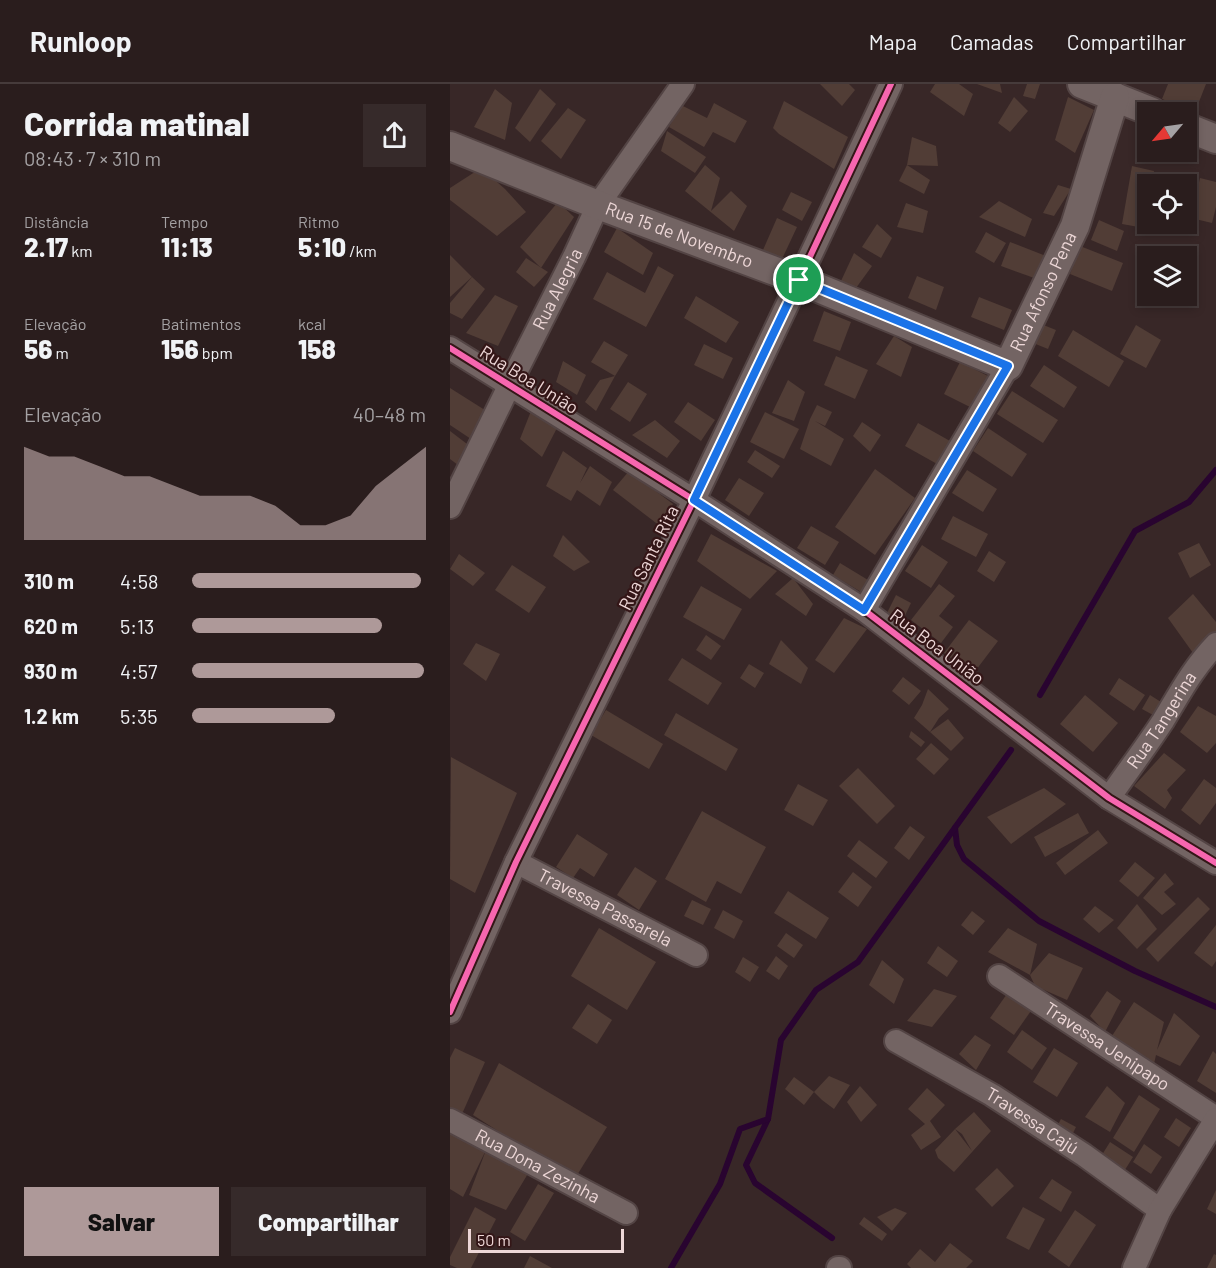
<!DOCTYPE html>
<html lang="pt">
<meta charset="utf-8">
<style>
:root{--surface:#2a1d1d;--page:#362a2a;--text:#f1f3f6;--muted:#a5a2a4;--line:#463b3b;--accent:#ae9999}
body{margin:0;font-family:Barlow,sans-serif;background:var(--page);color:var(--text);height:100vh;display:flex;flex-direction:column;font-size:22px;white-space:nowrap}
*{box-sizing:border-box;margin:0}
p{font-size:20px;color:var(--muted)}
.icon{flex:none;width:33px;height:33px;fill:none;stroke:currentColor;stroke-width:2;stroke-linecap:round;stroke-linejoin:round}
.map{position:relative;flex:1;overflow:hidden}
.panel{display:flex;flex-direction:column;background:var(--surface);width:450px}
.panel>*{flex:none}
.needle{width:39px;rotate:241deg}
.buttons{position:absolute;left:687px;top:18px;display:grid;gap:12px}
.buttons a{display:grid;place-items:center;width:60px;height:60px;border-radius:0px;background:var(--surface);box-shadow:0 3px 9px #0003,0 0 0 2px var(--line);font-size:30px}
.scale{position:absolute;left:18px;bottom:15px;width:156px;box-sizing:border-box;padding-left:6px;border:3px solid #edd7d7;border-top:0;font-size:16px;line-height:21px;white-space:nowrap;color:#edd7d7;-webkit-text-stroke:4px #341617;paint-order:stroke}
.pin{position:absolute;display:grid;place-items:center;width:51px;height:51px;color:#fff;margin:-26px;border:3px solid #fff;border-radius:50%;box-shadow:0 2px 6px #0007}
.round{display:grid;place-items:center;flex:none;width:63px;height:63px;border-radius:0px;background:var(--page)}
.overview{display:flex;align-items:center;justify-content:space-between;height:102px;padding:0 24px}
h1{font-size:33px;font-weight:800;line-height:45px}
.figures{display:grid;grid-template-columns:repeat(3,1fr);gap:9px;height:102px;padding:6px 24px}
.figures div{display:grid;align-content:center}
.figures b{font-size:26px;font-weight:800}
.figures small{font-size:16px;font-weight:400}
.figures p{font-size:16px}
.chart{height:168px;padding:12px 24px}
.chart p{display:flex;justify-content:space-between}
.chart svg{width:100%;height:108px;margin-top:6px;fill:var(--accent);opacity:.7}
.action{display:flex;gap:12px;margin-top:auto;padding:12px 24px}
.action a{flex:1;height:69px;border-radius:0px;background:var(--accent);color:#111;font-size:24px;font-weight:800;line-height:69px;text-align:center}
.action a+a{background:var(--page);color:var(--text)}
ul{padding:0 24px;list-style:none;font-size:20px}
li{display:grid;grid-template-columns:96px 72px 1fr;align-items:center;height:45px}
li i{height:15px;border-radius:8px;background:var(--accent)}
header{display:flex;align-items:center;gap:36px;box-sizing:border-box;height:84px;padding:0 30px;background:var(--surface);border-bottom:2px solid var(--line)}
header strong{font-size:28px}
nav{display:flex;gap:33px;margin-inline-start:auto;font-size:21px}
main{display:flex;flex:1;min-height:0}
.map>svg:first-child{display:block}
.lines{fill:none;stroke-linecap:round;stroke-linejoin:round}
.stream{stroke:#290430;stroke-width:6}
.building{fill:#513d36}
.minor-casing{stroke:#534444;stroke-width:26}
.tertiary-casing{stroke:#534444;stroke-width:32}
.minor{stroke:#736463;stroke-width:22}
.tertiary{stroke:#736463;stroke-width:28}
.cycleway-casing{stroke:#341617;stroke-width:10}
.cycleway{stroke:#f766af;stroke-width:6}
.route-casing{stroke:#fff;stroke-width:12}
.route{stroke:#1a73e8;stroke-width:8}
.labels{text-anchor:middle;stroke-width:4.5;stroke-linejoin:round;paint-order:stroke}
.street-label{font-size:18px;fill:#edd7d7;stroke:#341617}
</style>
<header>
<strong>Runloop</strong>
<nav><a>Mapa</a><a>Camadas</a><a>Compartilhar</a></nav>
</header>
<main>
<section class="panel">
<div class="overview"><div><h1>Corrida matinal</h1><p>08:43 · 7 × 310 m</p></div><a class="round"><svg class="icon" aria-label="share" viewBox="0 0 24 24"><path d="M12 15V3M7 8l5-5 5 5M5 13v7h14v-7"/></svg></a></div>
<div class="figures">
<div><p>Distância</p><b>2.17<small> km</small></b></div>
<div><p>Tempo</p><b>11:13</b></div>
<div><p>Ritmo</p><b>5:10<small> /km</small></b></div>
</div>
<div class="figures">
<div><p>Elevação</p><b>56<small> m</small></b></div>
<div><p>Batimentos</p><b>156<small> bpm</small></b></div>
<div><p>kcal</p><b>158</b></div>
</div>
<div class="chart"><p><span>Elevação</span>40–48 m</p>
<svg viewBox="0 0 160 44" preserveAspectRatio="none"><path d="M0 44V6L10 10L20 10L30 14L40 18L50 18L60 22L70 26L80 26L90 26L100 30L110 38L120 38L130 34L140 22L150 14L160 6V44z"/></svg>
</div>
<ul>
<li><b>310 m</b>4:58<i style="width:98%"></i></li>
<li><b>620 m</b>5:13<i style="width:81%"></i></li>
<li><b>930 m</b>4:57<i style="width:99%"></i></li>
<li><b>1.2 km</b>5:35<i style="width:61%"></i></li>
</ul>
<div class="action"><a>Salvar</a><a>Compartilhar</a></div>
</section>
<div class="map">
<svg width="766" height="1184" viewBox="0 0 766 1184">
<rect width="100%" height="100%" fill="#382727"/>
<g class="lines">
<g class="stream">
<polyline points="590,611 685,447 739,418 766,386"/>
<polyline points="505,744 507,761 514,775 589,837 685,887 766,923"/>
<polyline points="318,1035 296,1081 305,1099 382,1154"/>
<polyline points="221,1184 270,1100 290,1045 318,1035 331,956 366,906 408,878 561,666"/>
</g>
</g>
<g class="building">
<polygon points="370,0 399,0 405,6 392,22"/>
<polygon points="485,0 509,0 523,10 514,32 480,8"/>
<polygon points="527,0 550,0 552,9"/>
<polygon points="577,0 590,0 585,15 573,12"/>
<polygon points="718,0 756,0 745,28 712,15"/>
<polygon points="45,5 62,19 55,56 24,43"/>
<polygon points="90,5 106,20 80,58 65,44"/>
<polygon points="564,13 578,27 560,48 548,39"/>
<polygon points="618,13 644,26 625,69 605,56"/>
<polygon points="334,17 398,53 384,85 329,50 323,44"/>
<polygon points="264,19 297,37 285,59 263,48 254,63 219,43 231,21 257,34"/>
<polygon points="118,24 136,36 111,75 91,57"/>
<polygon points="217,47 256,73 245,89 211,67"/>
<polygon points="462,53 486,62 488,82 457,81"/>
<polygon points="255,81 270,94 261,127 281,107 297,122 284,147 235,107"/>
<polygon points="457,81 480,96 474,110 449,97"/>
<polygon points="682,82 704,87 702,100 698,100 698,124 694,144 672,140"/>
<polygon points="31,84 55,105 76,128 47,152 0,116 0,104"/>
<polygon points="750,94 766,98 766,123 762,139 741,134"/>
<polygon points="608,101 621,105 604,132 593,129"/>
<polygon points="341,108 362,118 352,137 332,126"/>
<polygon points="549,117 582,135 575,153 529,133"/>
<polygon points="108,118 124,133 91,184 70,163"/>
<polygon points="456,119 478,127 473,149 447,143"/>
<polygon points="327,134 347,143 332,175 313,166"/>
<polygon points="649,136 674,147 667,167 641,156"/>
<polygon points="427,140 442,154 431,174 412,163"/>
<polygon points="167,144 203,169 193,191 154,168"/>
<polygon points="536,148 556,159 544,179 525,168"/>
<polygon points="560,158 596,172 587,195 551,182"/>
<polygon points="630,162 673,179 662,207 620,190"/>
<polygon points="404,169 422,182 406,204 391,197"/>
<polygon points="0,171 22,193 0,213"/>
<polygon points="76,174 98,188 84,203 66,188"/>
<polygon points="208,182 224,191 196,243 143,215 157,188 195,209"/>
<polygon points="467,192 494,203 486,226 458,214"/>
<polygon points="22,193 35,205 12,235 0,229 0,219"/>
<polygon points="45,211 68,222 48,262 16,249"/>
<polygon points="246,212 289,238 276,259 234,234"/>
<polygon points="529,213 562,226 554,246 521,233"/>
<polygon points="374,227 401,238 390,267 363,257"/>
<polygon points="586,238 606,246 598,265 578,257"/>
<polygon points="686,241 711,256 696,284 670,270"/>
<polygon points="623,246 674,277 659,303 608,272"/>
<polygon points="444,252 462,263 451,293 426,280"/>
<polygon points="154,257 178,271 165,292 141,278"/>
<polygon points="254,260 283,274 273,295 244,281"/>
<polygon points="386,272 418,286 405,315 374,301"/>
<polygon points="113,277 136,291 127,311 106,298"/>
<polygon points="510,278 540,293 524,325 494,310"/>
<polygon points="594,281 627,303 614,324 580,302"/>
<polygon points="165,292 146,327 135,318 150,296"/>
<polygon points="338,296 355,308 344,337 322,329"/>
<polygon points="178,298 197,310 180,338 160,325"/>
<polygon points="0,304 38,328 21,355 0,341"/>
<polygon points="562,307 608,336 593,359 547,330"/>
<polygon points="238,318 265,336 251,357 224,338"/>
<polygon points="367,321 382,328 375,342 365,337 394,355 381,382 350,365 360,335"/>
<polygon points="81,327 107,344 92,373 70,355"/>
<polygon points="315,328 349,345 334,375 300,358"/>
<polygon points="205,336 230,357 217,374 182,351"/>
<polygon points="412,338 431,351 420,368 403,352"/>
<polygon points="468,339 509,362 496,385 455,362"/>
<polygon points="538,344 577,370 562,393 523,367"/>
<polygon points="0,347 21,363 8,381 0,375"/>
<polygon points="305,366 330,382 322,394 297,378"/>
<polygon points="113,367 137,384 130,399 140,382 162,398 150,422 127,406 121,417 96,402"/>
<polygon points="425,385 465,414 425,471 385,443"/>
<polygon points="517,386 547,405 533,428 502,409"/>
<polygon points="179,387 223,420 210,442 163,406"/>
<polygon points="289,394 314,409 299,432 275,416"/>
<polygon points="503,432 538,450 526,473 491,455"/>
<polygon points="361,442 389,458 375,481 347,464"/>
<polygon points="261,450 327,487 300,515 247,477"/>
<polygon points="113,451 140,478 124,487 103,472"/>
<polygon points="749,459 761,481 740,494 728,469"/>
<polygon points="472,461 498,478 481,504 455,487"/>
<polygon points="539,467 556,478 544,498 527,487"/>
<polygon points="9,470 35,489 23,502 0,485"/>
<polygon points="390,479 418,496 411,508 383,491"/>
<polygon points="62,481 96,503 79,529 45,506"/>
<polygon points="343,494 363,520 356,532 325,510"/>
<polygon points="489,500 505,512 489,532 503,543 491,559 461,536"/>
<polygon points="251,502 292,525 274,556 233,533"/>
<polygon points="743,510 766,538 766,548 743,569 718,534"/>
<polygon points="446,511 461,519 451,540 435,533"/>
<polygon points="394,534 417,545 384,589 365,576"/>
<polygon points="519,536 548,557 523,590 494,569"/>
<polygon points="256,551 271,562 261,576 246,566"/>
<polygon points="331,556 358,584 351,600 319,580"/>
<polygon points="26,559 50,570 36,597 13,580"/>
<polygon points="232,574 272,599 258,621 218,596"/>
<polygon points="299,580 314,589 305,604 290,594"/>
<polygon points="453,593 471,607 459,621 442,607"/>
<polygon points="669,594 695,611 684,627 659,610"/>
<polygon points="478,605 499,625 489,634 480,648 464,634 472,621"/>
<polygon points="635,611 668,639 643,668 610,640"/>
<polygon points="700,611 711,618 703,631 692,625"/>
<polygon points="748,622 766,632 766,659 757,669 730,648"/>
<polygon points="156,626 213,660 199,685 141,651"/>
<polygon points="226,629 288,665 276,687 214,651"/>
<polygon points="498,635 514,654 501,667 480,648"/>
<polygon points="461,647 475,658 471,663 459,653"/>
<polygon points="481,659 499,675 484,691 466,675"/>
<polygon points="714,669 736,686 717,706 722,714 715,725 684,702"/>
<polygon points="1,673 67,709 25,809 0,795"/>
<polygon points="408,684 445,722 427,740 389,702"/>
<polygon points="754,695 766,704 766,719 750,741 731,726"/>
<polygon points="348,700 378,716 363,742 334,726"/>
<polygon points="594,704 616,720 561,760 537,733"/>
<polygon points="252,727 316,763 291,810 267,797 256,818 215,795"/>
<polygon points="628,729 639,749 595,773 584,753"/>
<polygon points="460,742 475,753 459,776 444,764"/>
<polygon points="648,746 658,759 615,791 606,779"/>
<polygon points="127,750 158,770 144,793 130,784 123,794 106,783"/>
<polygon points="409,756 438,778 426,794 397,772"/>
<polygon points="685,778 705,794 688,813 669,797"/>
<polygon points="185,783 207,797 189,826 167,811"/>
<polygon points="403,788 422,803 408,823 388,808"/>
<polygon points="715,789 724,800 714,808 726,820 712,831 693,814"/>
<polygon points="338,807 379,834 366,855 324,829"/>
<polygon points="748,813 760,825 708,878 696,865"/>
<polygon points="242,816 261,825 253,841 234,832"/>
<polygon points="687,820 707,845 687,865 667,844"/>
<polygon points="645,822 664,836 649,849 633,835"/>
<polygon points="273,826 293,837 284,855 264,844"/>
<polygon points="522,827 535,837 523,851 511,841"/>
<polygon points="766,841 766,877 762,883 744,869"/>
<polygon points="149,844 206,878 177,926 121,892"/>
<polygon points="558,844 587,860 580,891 599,869 633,884 617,916 585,902 580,891 538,868"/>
<polygon points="336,849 353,861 344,874 327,862"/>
<polygon points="488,862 508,877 497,893 477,879"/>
<polygon points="326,872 338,882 329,896 316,887"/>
<polygon points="293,873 309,883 300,898 285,888"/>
<polygon points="432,876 454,895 444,920 419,901"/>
<polygon points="484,905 507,912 482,943 457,937"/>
<polygon points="559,907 583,924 564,951 540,934"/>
<polygon points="657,907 671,917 655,948 640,932"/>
<polygon points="684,918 714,938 707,966 724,929 750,952 730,982 706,971 704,980 692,977 660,955"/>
<polygon points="138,920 162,936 147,960 122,944"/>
<polygon points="572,946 597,964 582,986 557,968"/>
<polygon points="525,951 541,961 526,986 509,970"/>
<polygon points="5,964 35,978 12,1030 0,1024 0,974"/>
<polygon points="604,964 628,979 607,1013 583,998"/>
<polygon points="763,967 766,970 766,1009 747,997"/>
<polygon points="49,979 157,1043 124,1096 23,1031"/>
<polygon points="379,992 400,1001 384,1025 372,1016 364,1008"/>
<polygon points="344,993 364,1008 354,1021 335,1005"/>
<polygon points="410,1002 427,1021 411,1038 397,1018"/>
<polygon points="657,1002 675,1019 660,1048 635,1033"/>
<polygon points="477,1004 495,1021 480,1037 491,1053 471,1066 461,1051 475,1040 458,1025"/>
<polygon points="689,1011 710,1025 684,1068 663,1054"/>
<polygon points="524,1028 541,1047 504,1088 488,1074 485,1066 505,1045 522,1067 512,1050 505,1045"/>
<polygon points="726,1034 741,1044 729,1063 714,1053"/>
<polygon points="611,1035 626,1043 619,1057 604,1048"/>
<polygon points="0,1043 79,1088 56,1126 19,1111 36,1066 13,1113 0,1105"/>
<polygon points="660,1058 683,1073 673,1089 650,1074"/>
<polygon points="694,1060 712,1073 701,1090 683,1078"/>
<polygon points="547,1084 564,1102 542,1123 525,1105"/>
<polygon points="602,1095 622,1108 611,1128 589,1114"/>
<polygon points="88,1100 104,1109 75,1157 60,1148"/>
<polygon points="766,1106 766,1130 757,1125"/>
<polygon points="25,1123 46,1135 21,1184 7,1184 0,1181 0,1173"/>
<polygon points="573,1123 595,1135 579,1166 556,1154"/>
<polygon points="445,1124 457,1129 442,1147 427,1133"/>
<polygon points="625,1126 646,1141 619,1183 598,1168"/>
<polygon points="414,1133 437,1150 432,1157 409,1140"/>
<polygon points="500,1159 523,1177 516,1184 461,1184 457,1180 470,1165 485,1178"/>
<polygon points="764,1170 766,1171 766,1184 757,1184"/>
<polygon points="80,1172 102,1184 74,1184"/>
</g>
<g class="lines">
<defs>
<g id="minor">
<polyline points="0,264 244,416 414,526 659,714 766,779"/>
<path id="s1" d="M0 423 59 302 124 173 148 121 233 0"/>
<polyline points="414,526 558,282"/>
<path id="s2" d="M659 714C677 688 696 663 713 637 730 609 743 584 766 560"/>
<path id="s3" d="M66 778 246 871"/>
<path id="s4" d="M549 892 766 1034"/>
<polyline points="0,928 66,778 244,416 349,196 441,0"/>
<path id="s5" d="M446 957 542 1011 634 1071 710 1126"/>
<path id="s6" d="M0 1036 176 1129"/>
<polyline points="388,1184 390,1184"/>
<polyline points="684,1184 710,1126 766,1035"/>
</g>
<g id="tertiary">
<polyline points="632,0 702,28"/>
<polyline points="736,43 766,55"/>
<path id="s7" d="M0 62 148 121 349 196 558 282 625 142 665 13"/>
</g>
</defs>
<use href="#minor" class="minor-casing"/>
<use href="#tertiary" class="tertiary-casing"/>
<use href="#minor" class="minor"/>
<use href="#tertiary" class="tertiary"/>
<defs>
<g id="cycleway">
<polyline points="0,264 244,416 414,526 659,714 766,779"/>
<polyline points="0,928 66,778 244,416 349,196 441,0"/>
</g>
</defs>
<use href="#cycleway" class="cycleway-casing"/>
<use href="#cycleway" class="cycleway"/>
</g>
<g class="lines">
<defs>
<polygon id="route" points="349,196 558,282 414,526 244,416"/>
</defs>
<use href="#route" class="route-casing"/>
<use href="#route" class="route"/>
</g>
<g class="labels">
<g class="street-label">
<text dy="6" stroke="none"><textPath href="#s7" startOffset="246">Rua 15 de Novembro</textPath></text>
<text dy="6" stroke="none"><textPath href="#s1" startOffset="243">Rua Alegria</textPath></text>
<text dy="6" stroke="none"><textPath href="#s7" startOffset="682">Rua Afonso Pena</textPath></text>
<text transform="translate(79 296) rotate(32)" y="6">Rua Boa União</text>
<text transform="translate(199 474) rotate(-64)" y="6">Rua Santa Rita</text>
<text transform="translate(487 563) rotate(37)" y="6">Rua Boa União</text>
<text dy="6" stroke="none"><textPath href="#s2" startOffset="94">Rua Tangerina</textPath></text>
<text dy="6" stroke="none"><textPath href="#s3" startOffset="100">Travessa Passarela</textPath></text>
<text dy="6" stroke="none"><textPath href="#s4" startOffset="129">Travessa Jenipapo</textPath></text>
<text dy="6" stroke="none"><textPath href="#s5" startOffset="158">Travessa Cajú</textPath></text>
<text dy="6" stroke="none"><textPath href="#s6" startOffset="99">Rua Dona Zezinha</textPath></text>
</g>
</g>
</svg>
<div class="buttons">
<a><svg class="needle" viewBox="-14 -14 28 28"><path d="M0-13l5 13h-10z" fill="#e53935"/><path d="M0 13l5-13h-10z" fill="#a5a2a4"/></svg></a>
<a><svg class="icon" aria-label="locate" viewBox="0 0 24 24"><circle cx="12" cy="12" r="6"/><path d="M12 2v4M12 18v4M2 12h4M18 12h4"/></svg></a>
<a><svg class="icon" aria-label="layers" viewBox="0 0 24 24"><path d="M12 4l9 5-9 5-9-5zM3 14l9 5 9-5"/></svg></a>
</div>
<div class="scale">50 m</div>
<div class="pin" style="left:349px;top:196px;background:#1e9e55"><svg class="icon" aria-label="arrive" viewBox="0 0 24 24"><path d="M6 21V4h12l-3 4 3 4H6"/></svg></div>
</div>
</main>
